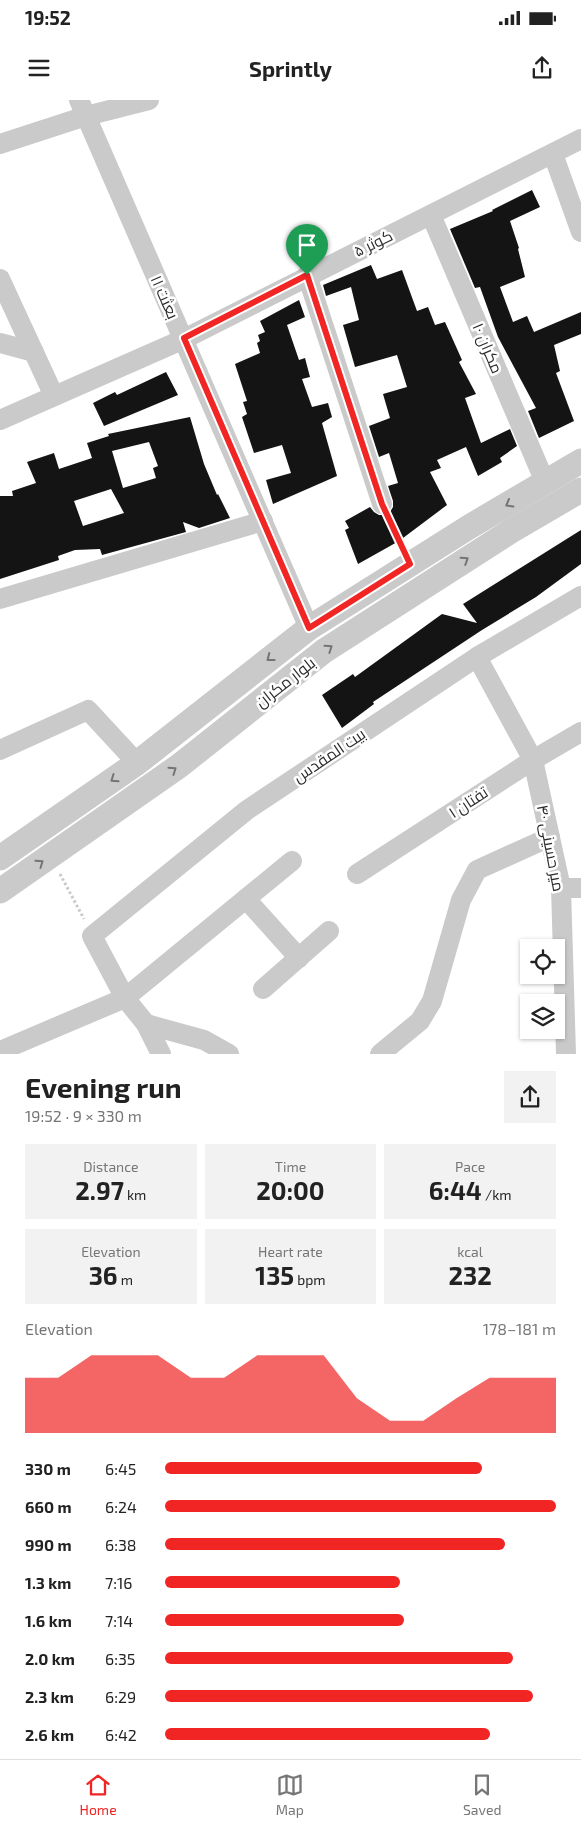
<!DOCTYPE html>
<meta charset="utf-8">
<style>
:root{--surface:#fff;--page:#f2f2f2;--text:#222;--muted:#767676;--line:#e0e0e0;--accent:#f02524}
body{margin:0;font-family:"Exo 2",Cairo,sans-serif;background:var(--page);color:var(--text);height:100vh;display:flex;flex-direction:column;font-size:19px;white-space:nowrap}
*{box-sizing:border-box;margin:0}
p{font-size:16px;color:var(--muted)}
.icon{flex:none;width:28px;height:28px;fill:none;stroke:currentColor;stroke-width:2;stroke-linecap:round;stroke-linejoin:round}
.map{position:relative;height:954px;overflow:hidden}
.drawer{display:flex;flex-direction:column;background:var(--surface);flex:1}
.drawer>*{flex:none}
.fabs{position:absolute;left:520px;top:839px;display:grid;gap:10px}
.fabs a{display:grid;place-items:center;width:45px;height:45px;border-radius:0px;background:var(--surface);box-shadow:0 1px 4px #0004;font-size:25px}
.pin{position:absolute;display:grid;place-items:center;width:42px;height:42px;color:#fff;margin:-51px -21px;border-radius:50% 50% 50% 0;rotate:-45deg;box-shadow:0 0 5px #0007}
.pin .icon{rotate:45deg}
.round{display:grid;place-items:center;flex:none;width:52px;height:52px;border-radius:0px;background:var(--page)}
.head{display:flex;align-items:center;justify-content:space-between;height:85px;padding:0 25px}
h1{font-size:28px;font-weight:700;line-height:38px}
.stats{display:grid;grid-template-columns:repeat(3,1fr);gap:8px;height:85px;padding:5px 25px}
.stats div{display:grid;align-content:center;border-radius:0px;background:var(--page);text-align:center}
.stats b{font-size:25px;font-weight:700}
.stats small{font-size:14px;font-weight:400}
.stats p{font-size:14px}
.chart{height:140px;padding:10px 25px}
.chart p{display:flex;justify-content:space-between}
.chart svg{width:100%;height:90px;margin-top:5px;fill:var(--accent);opacity:.7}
ul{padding:0 25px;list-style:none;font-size:16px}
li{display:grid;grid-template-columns:80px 60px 1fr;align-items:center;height:38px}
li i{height:12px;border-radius:6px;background:var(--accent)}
.status{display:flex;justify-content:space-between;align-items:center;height:35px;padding:0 25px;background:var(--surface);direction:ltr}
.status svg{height:14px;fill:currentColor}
header{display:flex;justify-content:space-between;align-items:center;height:65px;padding:0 25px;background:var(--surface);font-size:22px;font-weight:700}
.menu{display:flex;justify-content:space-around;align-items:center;height:70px;border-top:1px solid var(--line);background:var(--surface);font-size:14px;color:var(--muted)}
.menu a{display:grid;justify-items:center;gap:2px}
.menu .current{color:var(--accent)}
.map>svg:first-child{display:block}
.building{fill:#141414;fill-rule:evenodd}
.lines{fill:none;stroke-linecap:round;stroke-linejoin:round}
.path{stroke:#cacaca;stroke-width:3;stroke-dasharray:2.5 2.5;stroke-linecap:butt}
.minor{stroke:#cacaca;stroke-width:20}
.tertiary{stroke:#cacaca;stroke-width:25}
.oneway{stroke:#747474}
.route-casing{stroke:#fff;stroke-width:10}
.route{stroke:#f02524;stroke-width:6}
.labels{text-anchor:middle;stroke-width:5;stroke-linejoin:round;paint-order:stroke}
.street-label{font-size:16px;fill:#2d2d2d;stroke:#fff}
</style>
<div class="status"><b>19:52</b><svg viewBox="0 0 49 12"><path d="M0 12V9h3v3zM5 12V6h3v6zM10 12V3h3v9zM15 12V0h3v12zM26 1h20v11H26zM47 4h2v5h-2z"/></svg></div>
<header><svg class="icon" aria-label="menu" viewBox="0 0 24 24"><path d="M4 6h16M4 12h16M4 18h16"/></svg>Sprintly<svg class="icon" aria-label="share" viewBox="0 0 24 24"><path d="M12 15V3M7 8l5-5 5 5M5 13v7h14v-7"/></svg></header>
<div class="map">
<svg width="581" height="954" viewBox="0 0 581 954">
<rect width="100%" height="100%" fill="#fff"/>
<g class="building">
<polygon points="532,90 540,107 510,121 519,148 518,149 525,177 500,187 513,222 527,216 534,232 581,212 581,234 554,245 560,271 556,273 574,321 539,338 528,311 536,308 498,237 480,187 475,188 450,129 493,111 492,110"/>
<polygon points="371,165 377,179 402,170 417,211 428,207 435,225 445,222 462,260 459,262 476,294 465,298 481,343 510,329 517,346 500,358 502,362 478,376 466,347 437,360 441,368 430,372 447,405 399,441 358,464 345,430 349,428 345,421 370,407 374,412 379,415 385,415 390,412 393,407 393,401 388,386 398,383 389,353 379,357 369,326 390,318 383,294 407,287 397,255 355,267 343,225 359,220 351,187 326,196 323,185"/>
<polygon points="299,200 305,217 287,225 299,260 305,258 310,277 302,279 312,307 328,303 332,317 322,323 337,376 273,404 266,380 291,373 282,345 254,353 242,317 247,314 243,302 247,301 235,264 260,253 257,243 260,241 258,235 265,232 260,221"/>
<polygon points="166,272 178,295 104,326 93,303 115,292 117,295"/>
<path d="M190 317 204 364 217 395 218 394 230 418 199 428 183 422 186 432 102 455 100 449 75 450 58 456 59 460 0 479V396H13L12 391 36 383 27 362 54 353 59 369 92 358 87 343 109 336 108 334ZM149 342 158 366 153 368 156 378 123 388 112 351ZM111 389 124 413 83 426 74 401Z"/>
<polygon points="581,430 581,464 536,497 482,530 373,602 374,604 342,628 322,595 353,574 355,577 442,514 477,523 463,504"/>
</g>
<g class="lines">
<g class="path">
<polyline points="389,419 402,445"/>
<polyline points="60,774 84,819"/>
</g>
<g class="minor">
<polyline points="79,0 309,528"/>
<polyline points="0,44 86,16 149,0"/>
<polyline points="553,54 581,132"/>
<polyline points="431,115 545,382"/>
<polyline points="307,175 382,404"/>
<polyline points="0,179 54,296"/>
<polyline points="0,243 34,252"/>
<polyline points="0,320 184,239 581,39"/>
<polyline points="0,499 263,421"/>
<polyline points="477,557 533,660 561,788 566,954"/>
<polyline points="0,650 88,610 137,663"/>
<polyline points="357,774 533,660 581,632"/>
<polyline points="561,788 581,788"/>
<polyline points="246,799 299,858"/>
<polyline points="263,889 329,831"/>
<polyline points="146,924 204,940 229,954"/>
<polyline points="0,951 125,898 292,761"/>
<polyline points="161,954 146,924 125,898 92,836 247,710 477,557 581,496"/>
<polyline points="380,954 420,921 432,901 461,800 477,770 550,737"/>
</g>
<g class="tertiary">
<polyline points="0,758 137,663 309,528 469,427 581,361"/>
<polyline points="0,791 179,666 324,551 511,431 581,390"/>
</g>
</g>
<defs><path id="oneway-chevron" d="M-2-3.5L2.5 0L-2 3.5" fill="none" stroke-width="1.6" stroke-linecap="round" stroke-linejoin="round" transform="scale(1.25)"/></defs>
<g class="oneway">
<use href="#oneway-chevron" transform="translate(509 404) rotate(150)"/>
<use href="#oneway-chevron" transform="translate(465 460) rotate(-33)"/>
<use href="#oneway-chevron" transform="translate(329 548) rotate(-34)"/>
<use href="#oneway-chevron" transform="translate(270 558) rotate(142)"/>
<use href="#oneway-chevron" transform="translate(173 670) rotate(-35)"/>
<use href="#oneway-chevron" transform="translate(114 679) rotate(145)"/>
<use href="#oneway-chevron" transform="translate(40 763) rotate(-35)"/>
</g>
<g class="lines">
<defs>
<polygon id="route" points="307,175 382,404 410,464 309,528 184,238"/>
</defs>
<use href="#route" class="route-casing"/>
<use href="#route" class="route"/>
</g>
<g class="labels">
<g class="street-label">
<text transform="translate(373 143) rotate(-26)" y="6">کوثر ۵</text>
<text transform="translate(165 197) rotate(66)" y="6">بعثت ۱۱</text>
<text transform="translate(488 248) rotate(67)" y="6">مکران ۱۰</text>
<text transform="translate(285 582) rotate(-38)" y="6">بلوار مکران</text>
<text transform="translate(329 655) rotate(-34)" y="6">بیت المقدس</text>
<text transform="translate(468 702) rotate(-33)" y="6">تفتان ۱</text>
<text transform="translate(551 748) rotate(79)" y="6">میر حسینی ۴۰</text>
</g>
</g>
</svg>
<div class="fabs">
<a><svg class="icon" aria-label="locate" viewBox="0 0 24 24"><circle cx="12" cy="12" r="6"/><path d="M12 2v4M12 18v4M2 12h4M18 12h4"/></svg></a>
<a><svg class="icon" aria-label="layers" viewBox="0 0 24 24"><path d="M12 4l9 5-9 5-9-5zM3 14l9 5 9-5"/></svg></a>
</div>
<div class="pin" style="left:307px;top:175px;background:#1e9e55"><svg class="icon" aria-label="arrive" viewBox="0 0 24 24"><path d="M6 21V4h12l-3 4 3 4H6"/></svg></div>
</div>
<section class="drawer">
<div class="head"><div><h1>Evening run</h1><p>19:52 · 9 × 330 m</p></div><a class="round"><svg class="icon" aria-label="share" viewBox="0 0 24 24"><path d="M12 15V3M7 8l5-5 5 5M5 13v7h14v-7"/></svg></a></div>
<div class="stats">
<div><p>Distance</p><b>2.97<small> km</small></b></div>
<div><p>Time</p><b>20:00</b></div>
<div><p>Pace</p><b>6:44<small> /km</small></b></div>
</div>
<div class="stats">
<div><p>Elevation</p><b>36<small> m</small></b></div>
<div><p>Heart rate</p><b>135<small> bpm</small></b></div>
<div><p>kcal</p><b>232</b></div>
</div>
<div class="chart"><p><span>Elevation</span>178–181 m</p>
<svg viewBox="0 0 160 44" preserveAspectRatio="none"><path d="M0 44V17L10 17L20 6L30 6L40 6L50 17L60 17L70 6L80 6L90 6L100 27L110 38L120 38L130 27L140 17L150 17L160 17V44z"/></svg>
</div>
<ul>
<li><b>330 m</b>6:45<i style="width:81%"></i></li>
<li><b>660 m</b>6:24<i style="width:100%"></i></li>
<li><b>990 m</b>6:38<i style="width:87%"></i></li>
<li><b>1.3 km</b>7:16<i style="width:60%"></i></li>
<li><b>1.6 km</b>7:14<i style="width:61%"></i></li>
<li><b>2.0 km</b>6:35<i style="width:89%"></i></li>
<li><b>2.3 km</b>6:29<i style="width:94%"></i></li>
<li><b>2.6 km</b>6:42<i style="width:83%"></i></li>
</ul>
</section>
<nav class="menu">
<a class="current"><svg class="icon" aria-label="home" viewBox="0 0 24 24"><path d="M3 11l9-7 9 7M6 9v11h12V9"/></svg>Home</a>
<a><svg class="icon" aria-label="map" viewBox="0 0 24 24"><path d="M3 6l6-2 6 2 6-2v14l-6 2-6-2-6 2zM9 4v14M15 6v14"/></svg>Map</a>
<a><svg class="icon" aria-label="saved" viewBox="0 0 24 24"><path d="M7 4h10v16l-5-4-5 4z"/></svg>Saved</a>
</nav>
